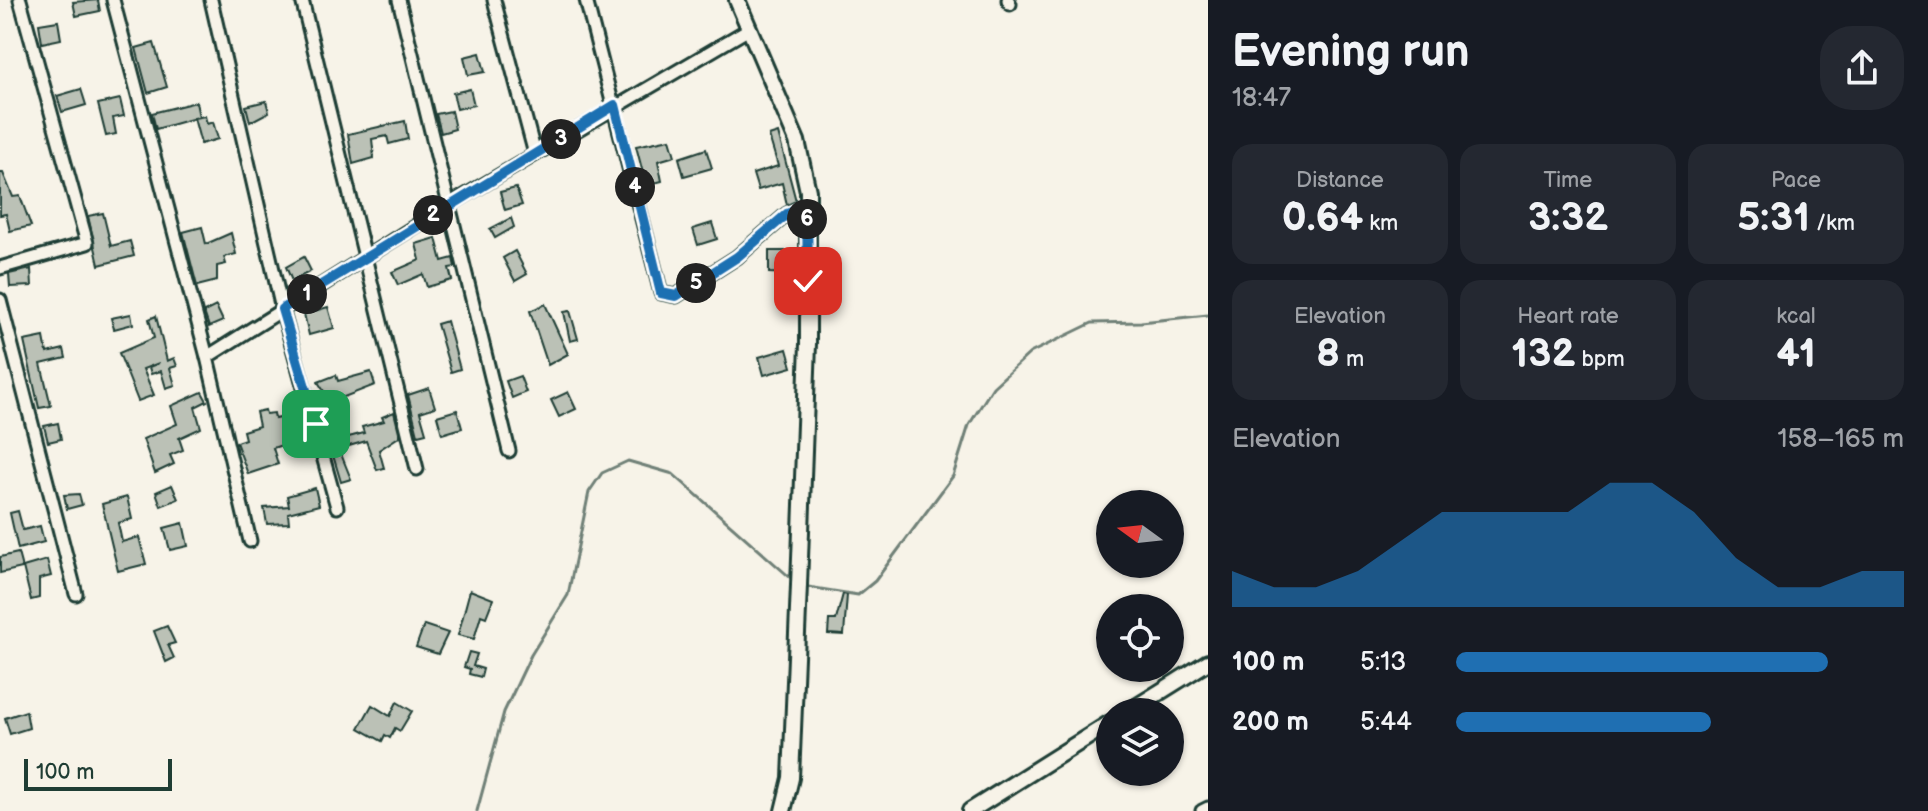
<!DOCTYPE html>
<meta charset="utf-8">
<style>
:root{--surface:#171b24;--page:#242831;--text:#f1f3f6;--muted:#9ea1a6;--accent:#1f6fb2}
body{margin:0;font-family:"Balsamiq Sans",sans-serif;background:var(--page);color:var(--text);height:100vh;display:flex;flex-direction:column;font-size:30px;white-space:nowrap}
*{box-sizing:border-box;margin:0}
p{font-size:26px;color:var(--muted)}
.icon{flex:none;width:44px;height:44px;fill:none;stroke:currentColor;stroke-width:2;stroke-linecap:round;stroke-linejoin:round}
.map{position:relative;flex:1;overflow:hidden}
.panel{display:flex;flex-direction:column;background:var(--surface);width:720px}
.panel>*{flex:none}
.needle{width:52px;rotate:285deg}
.buttons{position:absolute;left:1096px;top:490px;display:grid;gap:16px}
.buttons a{display:grid;place-items:center;width:88px;height:88px;border-radius:50%;background:var(--surface);box-shadow:0 2px 6px #0004;font-size:40px}
.scale{position:absolute;left:24px;bottom:20px;width:148px;box-sizing:border-box;padding-left:8px;border:4px solid #1f3d34;border-top:0;font-size:22px;line-height:28px;white-space:nowrap;color:#1f3d34;-webkit-text-stroke:6px #f7f3e8;paint-order:stroke}
.pin{position:absolute;display:grid;place-items:center;width:68px;height:68px;color:#fff;margin:-34px;border-radius:16px;box-shadow:0 4px 12px #0006}
.km{position:absolute;width:40px;height:40px;margin:-20px;border-radius:50%;background:#222;color:#fff;font-size:22px;line-height:40px;text-align:center}
.round{display:grid;place-items:center;flex:none;width:84px;height:84px;border-radius:32px;background:var(--page)}
.head{display:flex;align-items:center;justify-content:space-between;height:136px;padding:0 24px}
h1{font-size:44px;font-weight:600;line-height:60px}
.figures{display:grid;grid-template-columns:repeat(3,1fr);gap:12px;height:136px;padding:8px 24px}
.figures div{display:grid;align-content:center;border-radius:20px;background:var(--page);text-align:center}
.figures b{font-size:40px;font-weight:600}
.figures small{font-size:22px;font-weight:400}
.figures p{font-size:22px}
.chart{height:224px;padding:16px 24px}
.chart p{display:flex;justify-content:space-between}
.chart svg{width:100%;height:144px;margin-top:8px;fill:var(--accent);opacity:.7}
ul{padding:0 24px;list-style:none;font-size:26px}
li{display:grid;grid-template-columns:128px 96px 1fr;align-items:center;height:60px}
li i{height:20px;border-radius:10px;background:var(--accent)}
main{display:flex;flex:1;min-height:0}
.map>svg:first-child{display:block}
.lines{fill:none;stroke-linecap:round;stroke-linejoin:round}
.stream{stroke:#6f8077;stroke-width:3}
.building{fill:#bbc1b6;stroke:#1f3d34;stroke-width:2}
.street-casing{stroke:#1f3d34;stroke-width:17}
.secondary-casing{stroke:#1f3d34;stroke-width:20}
.street{stroke:#f7f3e8;stroke-width:11}
.secondary{stroke:#f7f3e8;stroke-width:14}
.route-casing{stroke:#fff;stroke-width:16}
.route{stroke:#1f6fb2;stroke-width:10}
</style>
<main>
<div class="map">
<svg width="1208" height="811" viewBox="0 0 1208 811">
<rect width="100%" height="100%" fill="#f7f3e8"/>
<filter id="ink" filterUnits="userSpaceOnUse"><feTurbulence type="fractalNoise" baseFrequency=".0125" numOctaves="2"/><feDisplacementMap in="SourceGraphic" scale="16" xChannelSelector="R" yChannelSelector="G"/><feConvolveMatrix kernelMatrix="1 2 1 2 8 2 1 2 1" color-interpolation-filters="sRGB"/></filter>
<g filter="url(#ink)">
<g class="lines">
<g class="stream">
<polyline points="802,586 858,595 875,581 953,476 969,425 993,387 1030,353 1092,323 1141,322 1208,315"/>
<polyline points="477,811 504,712 531,655 568,595 589,492 602,473 628,461 673,474 793,580"/>
</g>
</g>
<g class="building">
<polygon points="98,0 100,11 76,16 73,2"/>
<polygon points="58,21 61,39 42,43 39,24"/>
<polygon points="154,43 167,87 148,93 136,48"/>
<polygon points="480,53 485,72 468,75 464,57"/>
<polygon points="81,89 86,105 62,112 57,96"/>
<polygon points="470,89 474,105 457,109 453,93"/>
<polygon points="120,99 124,116 113,118 116,134 106,136 98,104"/>
<polygon points="266,101 269,112 250,122 246,106"/>
<polygon points="196,102 199,117 156,129 152,113"/>
<polygon points="451,111 455,129 441,133 436,114"/>
<polygon points="205,116 207,124 213,122 218,139 201,144 194,118"/>
<polygon points="405,121 408,139 389,144 387,136 372,139 374,158 353,164 348,134"/>
<polygon points="778,133 796,201 787,205 782,183 758,190 753,174 778,166 769,136"/>
<polygon points="670,139 675,156 658,161 662,181 646,185 636,146"/>
<polygon points="706,149 712,168 684,176 679,158"/>
<polygon points="0,173 3,173 13,197 20,196 31,226 10,231 6,214 0,215"/>
<polygon points="516,188 522,205 505,210 500,192"/>
<polygon points="103,213 111,246 130,241 134,256 99,265 88,216"/>
<polygon points="511,218 514,227 495,238 490,229"/>
<polygon points="712,223 717,239 698,245 693,229"/>
<polygon points="202,227 206,244 231,233 236,254 224,257 226,264 217,266 217,281 197,286 183,232"/>
<polygon points="436,238 442,261 453,258 455,267 449,268 452,280 427,287 423,274 398,285 392,272 420,260 416,244"/>
<polygon points="515,251 527,274 515,281 503,258"/>
<polygon points="769,251 789,251 791,274 769,273"/>
<polygon points="304,257 311,271 292,281 286,267"/>
<polygon points="31,269 32,286 10,287 9,274"/>
<polygon points="545,304 568,354 548,365 530,311"/>
<polygon points="216,306 223,321 209,327 204,312"/>
<polygon points="328,307 334,328 309,335 304,314"/>
<polygon points="570,311 578,339 570,341 564,312"/>
<polygon points="131,314 133,324 114,329 111,318"/>
<polygon points="156,316 167,361 174,358 177,366 170,368 175,385 166,388 161,371 151,374 149,367 159,363 143,369 154,395 138,401 119,353 154,338 149,319"/>
<polygon points="447,321 460,369 451,372 437,324"/>
<polygon points="44,337 47,353 64,349 66,358 41,364 51,406 39,408 24,341"/>
<polygon points="787,349 792,367 764,375 759,357"/>
<polygon points="371,372 375,385 331,402 318,382 336,375 338,381"/>
<polygon points="520,376 526,392 512,398 506,381"/>
<polygon points="429,388 435,407 420,412 426,433 418,435 408,395"/>
<polygon points="202,392 207,401 195,407 201,428 179,438 183,450 170,455 174,464 155,473 143,439 177,424 171,406"/>
<polygon points="568,392 576,409 559,417 551,400"/>
<polygon points="265,410 266,414 274,413 275,419 289,416 294,441 273,448 278,464 248,474 236,442 245,439 243,431 259,426 256,412"/>
<polygon points="457,410 462,428 442,434 437,416"/>
<polygon points="394,412 400,436 379,450 384,468 377,470 366,441 339,449 351,479 341,482 329,442 364,433 362,427 384,421 382,417"/>
<polygon points="58,423 61,439 48,442 44,426"/>
<polygon points="172,485 178,499 161,506 156,492"/>
<polygon points="315,488 319,505 288,513 289,523 267,524 264,508 289,506 287,496"/>
<polygon points="79,494 82,505 67,509 64,495"/>
<polygon points="127,497 132,519 118,523 122,542 139,537 146,564 118,571 102,504"/>
<polygon points="18,511 23,530 40,526 44,542 18,549 10,513"/>
<polygon points="183,523 188,546 170,550 164,528"/>
<polygon points="18,553 22,568 0,573 0,557"/>
<polygon points="47,560 51,576 39,579 39,598 31,600 23,567"/>
<polygon points="470,590 493,599 486,617 481,615 474,639 458,635"/>
<polygon points="843,594 847,595 844,635 828,634 829,620 836,620"/>
<polygon points="424,625 448,633 438,654 416,647"/>
<polygon points="167,626 175,643 168,645 174,658 166,662 154,631"/>
<polygon points="469,652 477,654 473,666 483,669 481,677 469,674 470,669 464,667"/>
<polygon points="397,702 412,711 400,731 395,728 390,738 385,735 382,741 359,728 372,705 390,716"/>
<polygon points="26,711 29,728 10,734 5,718"/>
</g>
<g class="lines">
<defs>
<g id="street">
<polyline points="113,0 207,357 250,541"/>
<polyline points="211,0 282,309 337,507"/>
<polyline points="302,0 417,469"/>
<polyline points="399,0 509,451"/>
<polyline points="494,0 535,154"/>
<polyline points="586,0 661,293 676,296 737,257 787,214 807,206"/>
<polyline points="1008,0 1010,4"/>
<polyline points="0,268 87,243 20,0"/>
<polyline points="0,300 76,594"/>
<polyline points="207,357 449,205 749,29"/>
<polyline points="1202,811 1208,808"/>
</g>
<g id="secondary">
<polyline points="737,0 797,141 808,191 808,344 799,585 791,778 783,811"/>
<polyline points="1128,712 1208,662"/>
<polyline points="970,811 1110,723"/>
</g>
</defs>
<use href="#street" class="street-casing"/>
<use href="#secondary" class="secondary-casing"/>
<use href="#street" class="street"/>
<use href="#secondary" class="secondary"/>
</g>
</g>
<g class="lines" filter="url(#ink)">
<defs>
<polyline id="route" points="316,424 282,309 615,105 661,293 676,296 737,257 787,214 807,206 808,281"/>
</defs>
<use href="#route" class="route-casing"/>
<use href="#route" class="route"/>
</g>
</svg>
<div class="buttons">
<a><svg class="needle" viewBox="-14 -14 28 28"><path d="M0-13l5 13h-10z" fill="#e53935"/><path d="M0 13l5-13h-10z" fill="#9ea1a6"/></svg></a>
<a><svg class="icon" aria-label="locate" viewBox="0 0 24 24"><circle cx="12" cy="12" r="6"/><path d="M12 2v4M12 18v4M2 12h4M18 12h4"/></svg></a>
<a><svg class="icon" aria-label="layers" viewBox="0 0 24 24"><path d="M12 4l9 5-9 5-9-5zM3 14l9 5 9-5"/></svg></a>
</div>
<div class="scale">100 m</div>
<div class="pin" style="left:316px;top:424px;background:#1e9e55"><svg class="icon" aria-label="arrive" viewBox="0 0 24 24"><path d="M6 21V4h12l-3 4 3 4H6"/></svg></div>
<div class="pin" style="left:808px;top:281px;background:#d93025"><svg class="icon" aria-label="check" viewBox="0 0 24 24"><path d="M5 12l5 5 9-10"/></svg></div>
<b class="km" style="left:307px;top:294px">1</b>
<b class="km" style="left:433px;top:215px">2</b>
<b class="km" style="left:561px;top:139px">3</b>
<b class="km" style="left:635px;top:187px">4</b>
<b class="km" style="left:696px;top:283px">5</b>
<b class="km" style="left:807px;top:219px">6</b>
</div>
<section class="panel">
<div class="head"><div><h1>Evening run</h1><p>18:47</p></div><a class="round"><svg class="icon" aria-label="share" viewBox="0 0 24 24"><path d="M12 15V3M7 8l5-5 5 5M5 13v7h14v-7"/></svg></a></div>
<div class="figures">
<div><p>Distance</p><b>0.64<small> km</small></b></div>
<div><p>Time</p><b>3:32</b></div>
<div><p>Pace</p><b>5:31<small> /km</small></b></div>
</div>
<div class="figures">
<div><p>Elevation</p><b>8<small> m</small></b></div>
<div><p>Heart rate</p><b>132<small> bpm</small></b></div>
<div><p>kcal</p><b>41</b></div>
</div>
<div class="chart"><p><span>Elevation</span>158–165 m</p>
<svg viewBox="0 0 160 44" preserveAspectRatio="none"><path d="M0 44V33L10 38L20 38L30 33L40 24L50 15L60 15L70 15L80 15L90 6L100 6L110 15L120 29L130 38L140 38L150 33L160 33V44z"/></svg>
</div>
<ul>
<li><b>100 m</b>5:13<i style="width:83%"></i></li>
<li><b>200 m</b>5:44<i style="width:57%"></i></li>
</ul>
</section>
</main>
